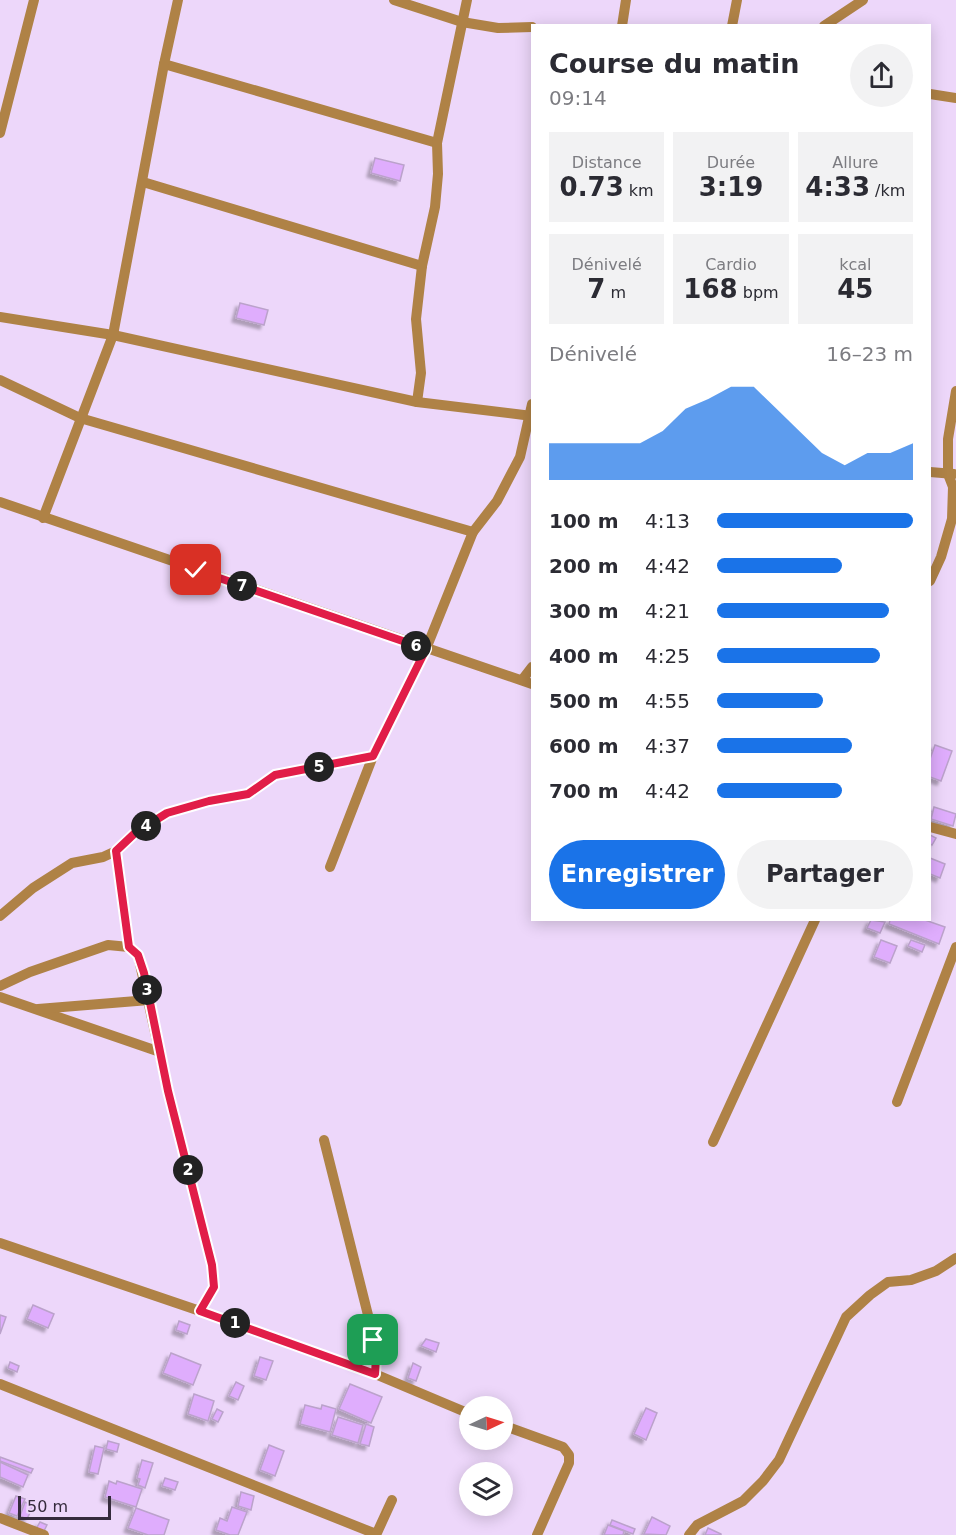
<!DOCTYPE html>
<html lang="fr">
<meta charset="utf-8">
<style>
:root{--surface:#fff;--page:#f2f2f3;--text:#2b2b33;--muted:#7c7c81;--accent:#1a73e8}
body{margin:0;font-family:"DejaVu Sans",sans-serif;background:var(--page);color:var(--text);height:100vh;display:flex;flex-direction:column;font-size:22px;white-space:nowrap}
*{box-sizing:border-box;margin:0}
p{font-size:20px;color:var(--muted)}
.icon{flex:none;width:33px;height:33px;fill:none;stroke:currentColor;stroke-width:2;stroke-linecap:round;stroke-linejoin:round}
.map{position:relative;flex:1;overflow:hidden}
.details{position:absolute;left:531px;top:24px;width:400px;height:897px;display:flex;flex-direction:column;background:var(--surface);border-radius:0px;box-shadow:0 3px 15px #0003}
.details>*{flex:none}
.needle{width:39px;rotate:86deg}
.controls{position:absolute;left:459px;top:1396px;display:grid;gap:12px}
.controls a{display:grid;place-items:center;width:54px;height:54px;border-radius:50%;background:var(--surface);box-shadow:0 3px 15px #0003;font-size:30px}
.scale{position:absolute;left:18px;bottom:15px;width:93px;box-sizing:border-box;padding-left:6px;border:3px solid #352b3c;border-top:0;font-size:16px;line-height:21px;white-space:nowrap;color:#352b3c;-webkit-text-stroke:4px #edd7fa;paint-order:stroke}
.pin{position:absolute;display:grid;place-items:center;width:51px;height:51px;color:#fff;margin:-26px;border-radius:12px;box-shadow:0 3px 9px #0006}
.km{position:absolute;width:30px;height:30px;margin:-15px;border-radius:50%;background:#222;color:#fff;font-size:16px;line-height:30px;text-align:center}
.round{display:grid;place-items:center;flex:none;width:63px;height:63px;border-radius:32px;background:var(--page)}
.headline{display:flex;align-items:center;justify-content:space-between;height:102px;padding:0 18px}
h1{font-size:27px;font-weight:700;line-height:45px}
.figures{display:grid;grid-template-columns:repeat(3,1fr);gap:9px;height:102px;padding:6px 18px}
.figures div{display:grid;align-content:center;border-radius:0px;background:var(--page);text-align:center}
.figures b{font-size:26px;font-weight:700}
.figures small{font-size:16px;font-weight:400}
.figures p{font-size:16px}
.chart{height:168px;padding:12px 18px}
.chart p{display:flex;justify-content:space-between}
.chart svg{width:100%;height:108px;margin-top:6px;fill:var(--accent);opacity:.7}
.button{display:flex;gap:12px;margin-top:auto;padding:12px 18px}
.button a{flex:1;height:69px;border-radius:36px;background:var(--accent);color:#fff;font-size:24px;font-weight:700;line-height:69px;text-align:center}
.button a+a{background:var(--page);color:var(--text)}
ul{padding:0 18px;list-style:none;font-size:20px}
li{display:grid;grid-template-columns:96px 72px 1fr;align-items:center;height:45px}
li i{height:15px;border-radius:8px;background:var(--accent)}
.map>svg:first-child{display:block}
.building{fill:#dfadfd;stroke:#bba2cb;stroke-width:1.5;filter:url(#shadow)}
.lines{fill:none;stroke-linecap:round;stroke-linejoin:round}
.minor{stroke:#af8246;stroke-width:10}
.route-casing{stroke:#fff;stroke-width:12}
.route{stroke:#e11d48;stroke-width:8}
</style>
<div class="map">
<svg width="956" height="1535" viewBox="0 0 956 1535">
<defs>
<filter id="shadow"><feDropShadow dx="-4" dy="4" stdDeviation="1.5" flood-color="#0004"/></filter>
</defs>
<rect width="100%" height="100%" fill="#edd7fa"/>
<g class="building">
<polygon points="375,158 404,165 400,181 371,173"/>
<polygon points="240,303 268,310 264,325 236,318"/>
<polygon points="935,745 952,751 941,781 930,777 930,759"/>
<polygon points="934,807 956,814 953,826 931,819"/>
<polygon points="930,835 936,838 932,845 930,844"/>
<polygon points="930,858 945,864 940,878 930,874"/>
<polygon points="871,920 885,922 880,933 867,928"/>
<polygon points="890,920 925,920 945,927 939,944 889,924"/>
<polygon points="881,940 897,946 890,963 874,957"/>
<polygon points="911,940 925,945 922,952 908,946"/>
<polygon points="33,1305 54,1314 48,1328 27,1319"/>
<polygon points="0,1315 6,1317 0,1334"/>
<polygon points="179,1321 190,1325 187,1334 176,1330"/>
<polygon points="426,1339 439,1343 436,1352 421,1346"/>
<polygon points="171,1353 201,1365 193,1385 163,1373"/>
<polygon points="260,1357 273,1361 266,1380 254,1376"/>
<polygon points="10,1362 19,1366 17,1372 8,1368"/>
<polygon points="413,1363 421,1367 416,1381 408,1378"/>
<polygon points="236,1382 244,1386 238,1400 229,1396"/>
<polygon points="350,1384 382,1397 371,1423 339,1409"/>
<polygon points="194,1394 214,1401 208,1421 188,1414"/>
<polygon points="305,1405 321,1409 322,1405 336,1409 330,1432 300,1424"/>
<polygon points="646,1408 657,1413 646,1440 634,1434"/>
<polygon points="217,1409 223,1412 218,1422 212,1419"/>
<polygon points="338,1417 363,1425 358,1443 332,1435"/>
<polygon points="366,1424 374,1427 369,1446 360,1444"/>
<polygon points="108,1441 119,1444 117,1452 106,1449"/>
<polygon points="269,1445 284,1451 275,1476 260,1470"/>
<polygon points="95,1446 104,1448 98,1474 89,1472"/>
<polygon points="0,1457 33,1469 31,1473 0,1461"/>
<polygon points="142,1460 153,1463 145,1488 138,1485 140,1479 137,1478"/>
<polygon points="0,1462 28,1475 23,1487 0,1477"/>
<polygon points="165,1478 178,1482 175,1490 162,1486"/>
<polygon points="109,1481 116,1484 117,1481 142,1489 136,1507 105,1497"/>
<polygon points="241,1492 254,1496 251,1510 238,1506"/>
<polygon points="16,1496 25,1499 17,1516 9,1513"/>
<polygon points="25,1502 33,1506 27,1519 20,1516"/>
<polygon points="232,1507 247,1512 238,1535 230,1535 216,1530 220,1518 227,1521"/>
<polygon points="136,1508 169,1520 164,1535 148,1535 128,1528"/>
<polygon points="652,1517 670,1526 666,1535 644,1534"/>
<polygon points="612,1520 635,1529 633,1534 610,1525"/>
<polygon points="40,1522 47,1525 43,1533 36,1529"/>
<polygon points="608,1525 624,1531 623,1535 604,1535"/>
<polygon points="708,1528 721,1534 721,1535 705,1535"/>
</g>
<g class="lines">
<g class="minor">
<polyline points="394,0 462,22 498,28 532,27"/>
<polyline points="622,26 626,0"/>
<polyline points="732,26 737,0"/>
<polyline points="824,26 863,0"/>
<polyline points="164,64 437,143"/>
<polyline points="930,94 956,98"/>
<polyline points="0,133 34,0"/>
<polyline points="143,182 422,266"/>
<polyline points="0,317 113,335 164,64 178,0"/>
<polyline points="0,380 80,418 473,532"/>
<polyline points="417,402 421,373 416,319 422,266 435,207 438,174 437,143 467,0"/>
<polyline points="930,472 954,474"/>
<polyline points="0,502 532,684"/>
<polyline points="43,518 113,335 417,402 532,416"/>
<polyline points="930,581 941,557 952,519 953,487 948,474 948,439 956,391"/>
<polyline points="522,680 532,667"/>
<polyline points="930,827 956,834"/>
<polyline points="116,851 129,947"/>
<polyline points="330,867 373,756 426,649 473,532 497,501 520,457 532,404"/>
<polyline points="0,916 33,888 72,863 103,857 116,851 135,833 167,813 209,801 248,794 275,775 373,756"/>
<polyline points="0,986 30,972 108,945 129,947 138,955 168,1091 212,1265 214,1287 200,1311"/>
<polyline points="0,997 160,1052"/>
<polyline points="38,1009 149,1000"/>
<polyline points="897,1102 956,947"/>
<polyline points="324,1140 369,1319 376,1357 375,1374"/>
<polyline points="713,1142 815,920"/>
<polyline points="0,1243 200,1311 375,1374 470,1414"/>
<polyline points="0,1384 376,1534"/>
<polyline points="502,1425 563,1447 569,1455 569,1463 537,1535"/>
<polyline points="0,1518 44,1535"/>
<polyline points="376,1535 392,1500"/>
<polyline points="689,1535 697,1525 743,1501 763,1481 779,1460 846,1317 870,1295 888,1282 911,1280 936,1271 956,1258"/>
</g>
</g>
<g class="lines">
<defs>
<polyline id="route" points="196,570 426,649 373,756 275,775 248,794 209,801 167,813 135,833 116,851 129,947 138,955 144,973 168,1091 212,1265 214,1287 200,1311 375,1374 376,1357 373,1340"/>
</defs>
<use href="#route" class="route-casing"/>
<use href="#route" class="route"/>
</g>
</svg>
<div class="controls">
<a><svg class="needle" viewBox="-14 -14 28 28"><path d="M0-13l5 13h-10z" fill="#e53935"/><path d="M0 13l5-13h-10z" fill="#7c7c81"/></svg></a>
<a><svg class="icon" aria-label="layers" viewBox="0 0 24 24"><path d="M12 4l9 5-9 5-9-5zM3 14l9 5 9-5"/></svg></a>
</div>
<div class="scale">50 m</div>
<div class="pin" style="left:373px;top:1340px;background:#1e9e55"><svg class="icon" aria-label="arrive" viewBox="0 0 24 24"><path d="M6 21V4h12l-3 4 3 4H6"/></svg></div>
<div class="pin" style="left:196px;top:570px;background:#d93025"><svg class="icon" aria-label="check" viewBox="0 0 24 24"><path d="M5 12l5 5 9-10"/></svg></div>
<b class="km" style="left:235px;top:1323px">1</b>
<b class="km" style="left:188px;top:1170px">2</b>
<b class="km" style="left:147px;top:990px">3</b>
<b class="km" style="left:146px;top:826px">4</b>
<b class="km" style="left:319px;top:767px">5</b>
<b class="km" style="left:416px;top:646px">6</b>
<b class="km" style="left:242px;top:586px">7</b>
<section class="details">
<div class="headline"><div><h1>Course du matin</h1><p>09:14</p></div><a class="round"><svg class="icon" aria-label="share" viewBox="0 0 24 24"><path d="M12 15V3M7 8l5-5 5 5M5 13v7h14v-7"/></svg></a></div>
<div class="figures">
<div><p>Distance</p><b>0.73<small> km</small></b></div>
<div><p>Durée</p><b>3:19</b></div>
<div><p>Allure</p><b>4:33<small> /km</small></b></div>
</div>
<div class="figures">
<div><p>Dénivelé</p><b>7<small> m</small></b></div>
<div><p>Cardio</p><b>168<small> bpm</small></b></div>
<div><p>kcal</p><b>45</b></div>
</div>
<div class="chart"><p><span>Dénivelé</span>16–23 m</p>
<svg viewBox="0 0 160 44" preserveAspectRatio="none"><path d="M0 44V29L10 29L20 29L30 29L40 29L50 24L60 15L70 11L80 6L90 6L100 15L110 24L120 33L130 38L140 33L150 33L160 29V44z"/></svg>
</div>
<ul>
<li><b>100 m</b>4:13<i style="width:100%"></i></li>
<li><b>200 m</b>4:42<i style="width:64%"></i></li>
<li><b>300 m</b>4:21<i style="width:88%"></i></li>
<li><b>400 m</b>4:25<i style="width:83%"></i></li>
<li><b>500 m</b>4:55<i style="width:54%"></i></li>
<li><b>600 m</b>4:37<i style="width:69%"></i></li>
<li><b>700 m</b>4:42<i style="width:64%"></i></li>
</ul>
<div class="button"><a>Enregistrer</a><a>Partager</a></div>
</section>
</div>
